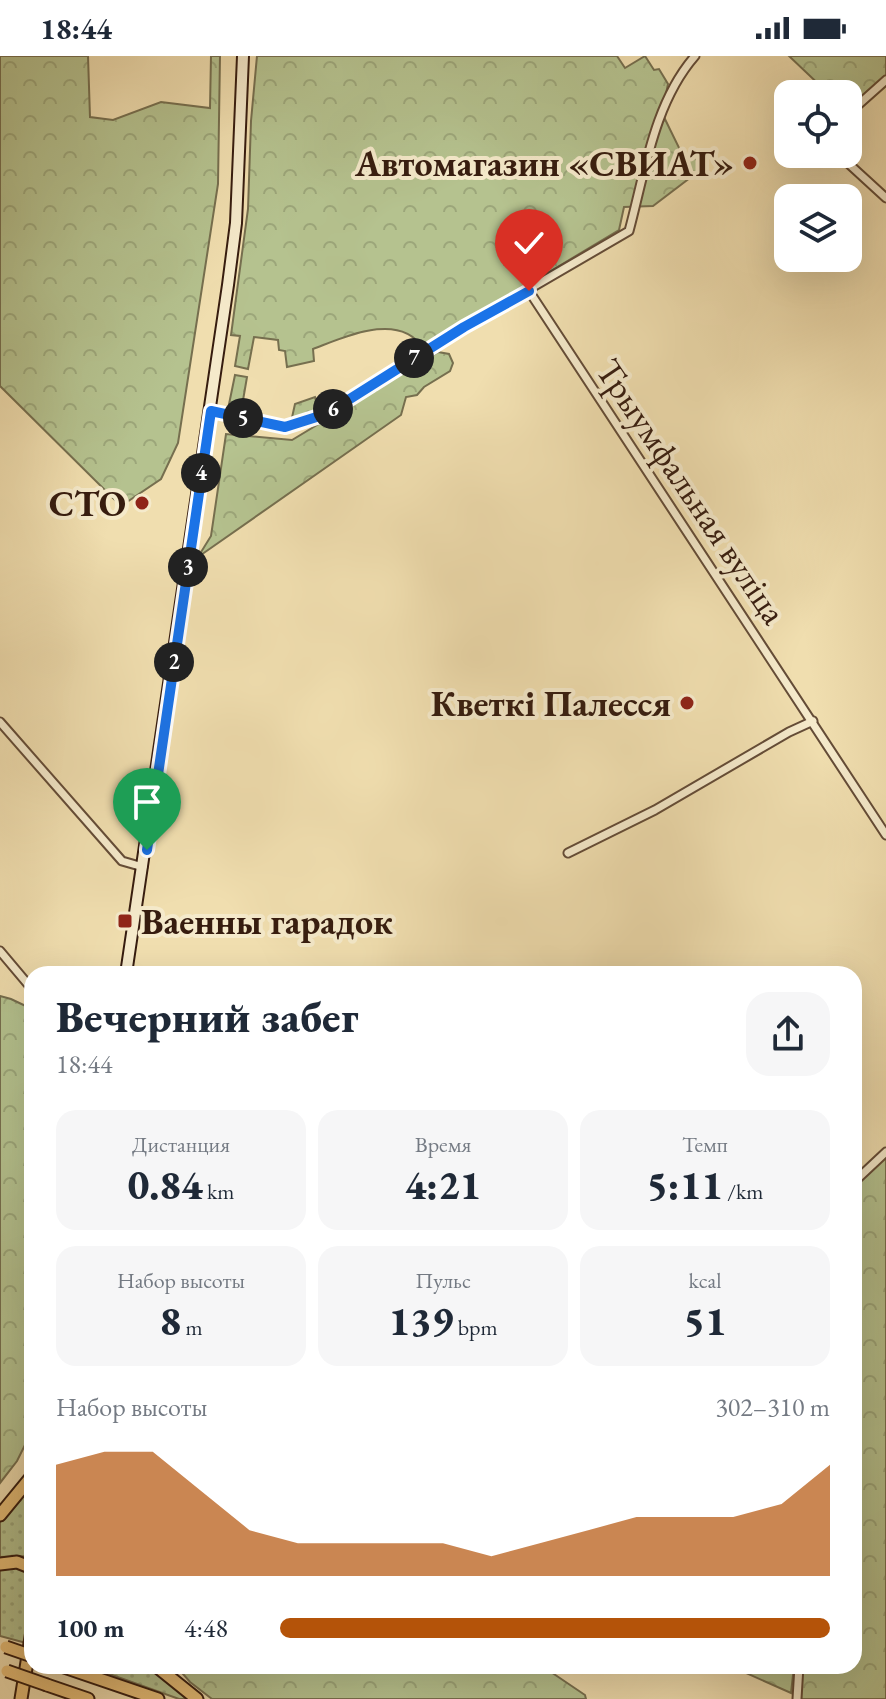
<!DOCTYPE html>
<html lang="ru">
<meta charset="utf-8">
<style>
:root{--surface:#fff;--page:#f6f6f7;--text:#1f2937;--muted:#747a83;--accent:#b45309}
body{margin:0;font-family:"EB Garamond",serif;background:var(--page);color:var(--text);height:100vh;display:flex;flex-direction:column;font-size:30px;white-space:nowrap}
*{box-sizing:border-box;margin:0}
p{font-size:26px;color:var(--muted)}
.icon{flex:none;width:44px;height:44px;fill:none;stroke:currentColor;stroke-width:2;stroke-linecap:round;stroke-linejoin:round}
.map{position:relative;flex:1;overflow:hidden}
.drawer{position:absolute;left:24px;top:910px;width:838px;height:708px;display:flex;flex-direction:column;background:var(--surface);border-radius:24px;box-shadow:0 8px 32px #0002}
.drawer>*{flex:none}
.controls{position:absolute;left:774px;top:24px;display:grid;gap:16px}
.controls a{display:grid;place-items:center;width:88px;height:88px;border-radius:16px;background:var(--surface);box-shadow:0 8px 32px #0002;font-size:40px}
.pin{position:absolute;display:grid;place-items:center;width:68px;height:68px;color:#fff;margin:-82px -34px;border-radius:50% 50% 50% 0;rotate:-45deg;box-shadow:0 0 8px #0007}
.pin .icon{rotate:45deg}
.km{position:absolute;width:40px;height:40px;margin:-20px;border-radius:50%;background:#222;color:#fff;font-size:22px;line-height:40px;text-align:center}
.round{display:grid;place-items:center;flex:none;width:84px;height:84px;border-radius:24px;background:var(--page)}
.overview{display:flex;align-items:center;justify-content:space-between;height:136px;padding:0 32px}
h1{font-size:44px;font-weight:800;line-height:60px}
.figures{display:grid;grid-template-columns:repeat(3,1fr);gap:12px;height:136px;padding:8px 32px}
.figures div{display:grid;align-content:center;border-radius:20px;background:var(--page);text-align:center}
.figures b{font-size:40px;font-weight:800}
.figures small{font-size:22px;font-weight:400}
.figures p{font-size:22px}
.chart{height:224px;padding:16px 32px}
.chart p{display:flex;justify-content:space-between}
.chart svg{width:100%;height:144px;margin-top:8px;fill:var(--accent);opacity:.7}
ul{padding:0 32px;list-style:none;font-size:26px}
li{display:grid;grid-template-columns:128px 96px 1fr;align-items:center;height:60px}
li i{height:20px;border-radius:10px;background:var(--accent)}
.status{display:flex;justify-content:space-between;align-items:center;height:56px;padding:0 40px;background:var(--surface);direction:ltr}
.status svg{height:22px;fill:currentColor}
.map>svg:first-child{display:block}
.grass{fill:url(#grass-dots);stroke:#766f4f;stroke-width:2}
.forest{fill:url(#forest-crowns);stroke:#766f4f;stroke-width:2}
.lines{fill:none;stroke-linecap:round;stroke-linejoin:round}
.minor-casing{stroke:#644c37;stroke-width:11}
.secondary-casing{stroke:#361c0f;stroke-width:14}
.trunk-casing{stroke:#361c0f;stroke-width:15}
.minor{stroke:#f5eacb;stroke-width:7}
.secondary{stroke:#f5eacb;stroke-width:10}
.trunk{stroke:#e8bf78;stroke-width:11}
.trunk-bridge-casing{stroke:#361c0f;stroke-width:15;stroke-linecap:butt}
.trunk-bridge{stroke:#e8bf78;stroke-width:11}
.route-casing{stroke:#fff;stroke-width:16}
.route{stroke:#1a73e8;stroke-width:10}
.poi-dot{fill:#8f2418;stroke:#f5eacb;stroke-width:3}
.labels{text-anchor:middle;stroke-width:8;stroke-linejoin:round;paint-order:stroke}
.poi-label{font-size:36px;font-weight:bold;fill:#361c0f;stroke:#f5eacb;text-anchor:end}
.street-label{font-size:36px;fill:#361c0f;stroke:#f5eacb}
</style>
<div class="status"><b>18:44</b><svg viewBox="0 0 49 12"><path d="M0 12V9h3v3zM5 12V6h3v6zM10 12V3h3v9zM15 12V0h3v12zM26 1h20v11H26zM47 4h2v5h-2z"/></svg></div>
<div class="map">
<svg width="886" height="1643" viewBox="0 0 886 1643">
<defs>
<pattern id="grass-dots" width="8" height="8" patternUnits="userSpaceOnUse" patternTransform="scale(2)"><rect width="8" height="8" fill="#b5c28f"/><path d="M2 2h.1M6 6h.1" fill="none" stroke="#9ca67a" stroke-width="1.8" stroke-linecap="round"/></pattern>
<pattern id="forest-crowns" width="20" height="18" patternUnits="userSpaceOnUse" patternTransform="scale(2)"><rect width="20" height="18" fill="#b5c28f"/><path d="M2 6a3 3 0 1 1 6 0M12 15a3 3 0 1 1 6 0" fill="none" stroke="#9ca67a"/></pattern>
</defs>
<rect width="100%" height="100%" fill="#f0deaf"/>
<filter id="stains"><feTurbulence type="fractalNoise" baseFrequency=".0025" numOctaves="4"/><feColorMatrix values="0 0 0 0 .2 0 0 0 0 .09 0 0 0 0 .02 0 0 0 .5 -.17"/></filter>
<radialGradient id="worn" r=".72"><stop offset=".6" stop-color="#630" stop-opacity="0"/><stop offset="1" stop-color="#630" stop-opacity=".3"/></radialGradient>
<g class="grass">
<polygon points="315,341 319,357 291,366 295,348"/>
<polygon points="32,1427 32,1500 0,1501 0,1465"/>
<polygon points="18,1509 27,1514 32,1522 26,1587 0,1580 0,1511"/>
<polygon points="87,1610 151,1610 187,1643 179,1643"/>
</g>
<g class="forest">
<polygon points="0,0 88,0 90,61 113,64 161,46 210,52 211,0 220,0 218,128 178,387 161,423 121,450 0,330"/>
<path d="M257 0H617L625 12 645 0 654 14 659 13 668 28 662 57 682 98 693 101 703 109 699 115 653 150 624 151 619 174 423 292C399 255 345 281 313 293L314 305 287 311 285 295 279 294 278 284 254 281 248 313 235 310 240 280 231 279 248 153 251 65Z"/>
<polygon points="789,0 886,0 886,28 848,56 848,38 829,38"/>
<polygon points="438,296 449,298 453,307 450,315 424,331 417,339 406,341 401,359 198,501 211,480 226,378 292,384"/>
<polygon points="235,319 247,321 241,356 228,353"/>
<polygon points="0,940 11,943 32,953 32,1375 17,1405 0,1427"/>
<polygon points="886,1096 886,1643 797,1643 799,1610 854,1610 854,1126"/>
<polygon points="176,1610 542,1610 585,1639 586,1643 212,1643 190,1626"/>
<polygon points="761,1610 794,1610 791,1637 746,1617 760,1613"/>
</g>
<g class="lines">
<defs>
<g id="minor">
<polyline points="848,58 886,24"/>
<polyline points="838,98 886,142"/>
<polyline points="529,235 886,779"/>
<path d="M211 355 285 371 326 358 464 271 629 175C645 116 654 47 695 0"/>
<polyline points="0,666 122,805 143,811"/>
<polyline points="568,797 655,754 789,676 813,665"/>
<polyline points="0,895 32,933"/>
<polyline points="854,1126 886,1096"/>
<polyline points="797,1643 799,1610"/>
</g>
<polyline id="secondary" points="126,918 228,229 236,167 243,0"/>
<g id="trunk">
<polyline points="0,1459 32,1420"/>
<polyline points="0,1508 17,1506 32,1512"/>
<polyline points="61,1610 158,1643"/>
<polyline points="156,1610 197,1643"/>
<polyline points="47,1629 88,1643"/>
<polyline points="21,1643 32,1575"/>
</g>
</defs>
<use href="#minor" class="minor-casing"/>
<use href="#secondary" class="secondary-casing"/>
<use href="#trunk" class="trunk-casing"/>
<use href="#minor" class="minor"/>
<use href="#secondary" class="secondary"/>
<use href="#trunk" class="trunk"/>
<defs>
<g id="trunk-bridge">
<polyline points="6,1591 32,1600"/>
<polyline points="7,1615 47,1629"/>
</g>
</defs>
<use href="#trunk-bridge" class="trunk-bridge-casing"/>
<use href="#trunk-bridge" class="trunk-bridge"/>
</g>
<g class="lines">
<defs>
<polyline id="route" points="147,794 211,355 285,371 326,358 464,271 529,235"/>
</defs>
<use href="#route" class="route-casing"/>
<use href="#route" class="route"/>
</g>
<g class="poi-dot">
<circle cx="750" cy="107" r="8"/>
<circle cx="142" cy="447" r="8"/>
<circle cx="687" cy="647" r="8"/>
<rect x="117" y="857" width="16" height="16" rx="4"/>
</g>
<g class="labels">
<g class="poi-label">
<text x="734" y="120">Автомагазин «СВИАТ»</text>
<text x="126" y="460">СТО</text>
<text x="671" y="660">Кветкі Палесся</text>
<text x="141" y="878" text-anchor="start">Ваенны гарадок</text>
</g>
<g class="street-label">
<text transform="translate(692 435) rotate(56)" y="13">Трыумфальная вуліца</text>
</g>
</g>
<rect width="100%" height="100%" filter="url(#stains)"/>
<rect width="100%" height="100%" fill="url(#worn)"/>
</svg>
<div class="controls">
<a><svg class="icon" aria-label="locate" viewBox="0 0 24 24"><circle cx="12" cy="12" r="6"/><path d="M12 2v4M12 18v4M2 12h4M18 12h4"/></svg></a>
<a><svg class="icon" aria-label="layers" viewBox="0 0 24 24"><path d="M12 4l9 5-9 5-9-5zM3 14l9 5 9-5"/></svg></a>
</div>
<div class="pin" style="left:147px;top:794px;background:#1e9e55"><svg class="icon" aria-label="arrive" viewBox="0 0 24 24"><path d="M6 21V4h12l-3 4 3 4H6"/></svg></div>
<div class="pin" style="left:529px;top:235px;background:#d93025"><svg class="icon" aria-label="check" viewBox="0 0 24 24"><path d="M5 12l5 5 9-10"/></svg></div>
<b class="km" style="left:174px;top:606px">2</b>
<b class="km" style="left:188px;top:511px">3</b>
<b class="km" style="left:201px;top:417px">4</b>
<b class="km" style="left:243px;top:362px">5</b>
<b class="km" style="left:333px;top:353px">6</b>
<b class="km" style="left:414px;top:302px">7</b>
<section class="drawer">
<div class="overview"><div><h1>Вечерний забег</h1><p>18:44</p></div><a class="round"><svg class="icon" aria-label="share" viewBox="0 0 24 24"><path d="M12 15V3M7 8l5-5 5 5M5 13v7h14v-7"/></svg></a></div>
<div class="figures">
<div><p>Дистанция</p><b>0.84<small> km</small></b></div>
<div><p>Время</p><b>4:21</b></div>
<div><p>Темп</p><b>5:11<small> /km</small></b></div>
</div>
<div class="figures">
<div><p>Набор высоты</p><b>8<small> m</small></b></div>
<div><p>Пульс</p><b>139<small> bpm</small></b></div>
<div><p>kcal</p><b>51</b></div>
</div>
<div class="chart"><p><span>Набор высоты</span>302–310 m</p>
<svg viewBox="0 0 160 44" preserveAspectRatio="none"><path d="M0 44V10L10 6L20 6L30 18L40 30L50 34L60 34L70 34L80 34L90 38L100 34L110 30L120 26L130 26L140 26L150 22L160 10V44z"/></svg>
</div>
<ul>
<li><b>100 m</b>4:48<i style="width:100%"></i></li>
</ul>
</section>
</div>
